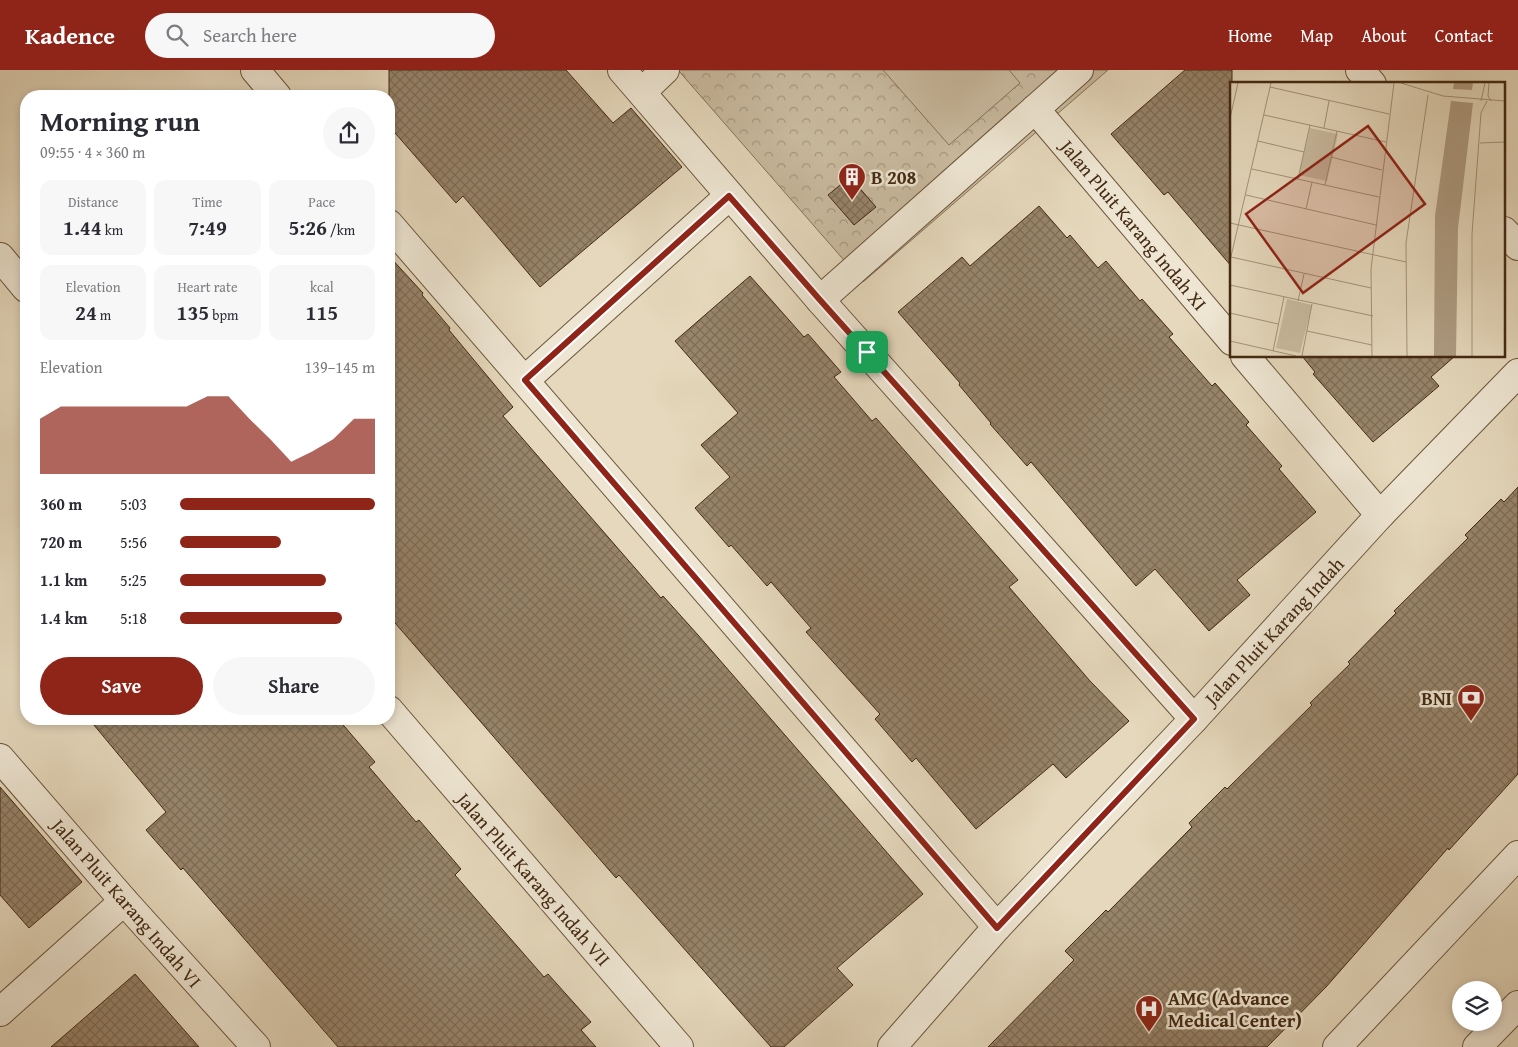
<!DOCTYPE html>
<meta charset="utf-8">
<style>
:root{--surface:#fff;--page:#f7f7f7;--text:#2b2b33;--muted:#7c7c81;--accent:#8f2418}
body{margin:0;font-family:"Gentium Book Plus",serif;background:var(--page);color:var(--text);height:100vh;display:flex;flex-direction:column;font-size:19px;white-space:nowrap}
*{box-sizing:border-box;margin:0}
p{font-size:16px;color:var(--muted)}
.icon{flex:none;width:28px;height:28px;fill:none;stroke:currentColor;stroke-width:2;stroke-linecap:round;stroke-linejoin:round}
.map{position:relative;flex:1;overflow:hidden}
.panel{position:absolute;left:20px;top:20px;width:375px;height:635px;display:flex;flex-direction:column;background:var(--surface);border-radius:20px;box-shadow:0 2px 8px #0003}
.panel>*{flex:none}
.fabs{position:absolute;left:1452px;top:911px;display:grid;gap:10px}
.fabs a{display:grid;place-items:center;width:50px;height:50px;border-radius:50%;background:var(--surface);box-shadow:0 2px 8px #0003;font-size:25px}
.pin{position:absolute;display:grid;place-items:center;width:42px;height:42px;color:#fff;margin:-21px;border-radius:10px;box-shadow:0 2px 8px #0006}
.round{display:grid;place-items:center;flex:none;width:52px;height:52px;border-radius:26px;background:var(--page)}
.summary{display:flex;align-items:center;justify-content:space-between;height:85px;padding:0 20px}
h1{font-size:28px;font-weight:700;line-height:38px}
.figures{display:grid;grid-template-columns:repeat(3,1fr);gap:8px;height:85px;padding:5px 20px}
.figures div{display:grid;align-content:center;border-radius:12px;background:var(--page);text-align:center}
.figures b{font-size:21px;font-weight:700}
.figures small{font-size:14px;font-weight:400}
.figures p{font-size:14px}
.chart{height:140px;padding:10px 20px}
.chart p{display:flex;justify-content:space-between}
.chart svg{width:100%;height:90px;margin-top:5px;fill:var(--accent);opacity:.7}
.primary-button{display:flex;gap:10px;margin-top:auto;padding:10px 20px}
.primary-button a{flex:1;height:58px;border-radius:30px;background:var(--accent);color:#fff;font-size:20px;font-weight:700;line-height:58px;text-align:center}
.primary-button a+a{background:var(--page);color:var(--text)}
ul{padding:0 20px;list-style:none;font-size:16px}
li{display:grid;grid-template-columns:80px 60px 1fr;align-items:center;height:38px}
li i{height:12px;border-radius:6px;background:var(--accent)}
header{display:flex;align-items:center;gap:30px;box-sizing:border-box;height:70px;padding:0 25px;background:var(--accent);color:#fff}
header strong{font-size:24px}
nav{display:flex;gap:28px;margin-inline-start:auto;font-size:18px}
.search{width:350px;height:45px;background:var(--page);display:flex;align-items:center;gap:12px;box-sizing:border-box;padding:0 18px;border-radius:28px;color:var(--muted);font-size:19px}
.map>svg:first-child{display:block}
.park{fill:url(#park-crowns);stroke:#867258}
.pitch{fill:#c9ba9f;stroke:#867258}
.building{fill:url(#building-cross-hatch);stroke:#432912}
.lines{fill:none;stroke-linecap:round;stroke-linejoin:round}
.minor-casing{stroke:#6c553c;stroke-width:30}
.minor{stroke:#eee6d3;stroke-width:28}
.route-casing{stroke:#fff;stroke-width:10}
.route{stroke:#8f2418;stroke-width:6}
.labels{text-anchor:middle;stroke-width:5;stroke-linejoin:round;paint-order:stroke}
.poi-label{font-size:19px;font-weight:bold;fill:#432912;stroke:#eee6d3;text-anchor:start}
.street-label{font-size:19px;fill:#432912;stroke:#eee6d3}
.inset-road{fill:none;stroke:#a49278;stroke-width:1}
.view{fill:#8f2418;fill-opacity:0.15;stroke:#8f2418;stroke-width:2.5}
.inset-edge{fill:none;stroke:#432912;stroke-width:2.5}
</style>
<header>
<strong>Kadence</strong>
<div class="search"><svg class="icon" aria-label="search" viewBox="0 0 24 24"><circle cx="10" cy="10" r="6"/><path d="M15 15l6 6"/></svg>Search here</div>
<nav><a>Home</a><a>Map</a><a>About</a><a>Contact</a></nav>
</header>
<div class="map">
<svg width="1518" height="977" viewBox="0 0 1518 977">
<defs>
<pattern id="park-crowns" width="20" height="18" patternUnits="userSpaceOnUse" patternTransform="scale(1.25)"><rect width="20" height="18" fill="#c9ba9f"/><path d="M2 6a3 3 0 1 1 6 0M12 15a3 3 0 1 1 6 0" fill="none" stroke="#a59780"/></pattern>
<pattern id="building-cross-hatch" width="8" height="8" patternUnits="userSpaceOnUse" patternTransform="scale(1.25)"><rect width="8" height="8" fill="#97846a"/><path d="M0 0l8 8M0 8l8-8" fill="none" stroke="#7d6c56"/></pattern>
</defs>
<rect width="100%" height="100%" fill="#e5d8bc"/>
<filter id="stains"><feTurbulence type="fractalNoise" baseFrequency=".004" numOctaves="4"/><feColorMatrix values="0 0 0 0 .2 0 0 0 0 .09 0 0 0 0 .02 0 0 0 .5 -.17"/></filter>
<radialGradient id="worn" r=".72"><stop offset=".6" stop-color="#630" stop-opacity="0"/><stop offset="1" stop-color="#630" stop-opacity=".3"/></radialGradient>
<polygon class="park" points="678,0 1108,0 863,212"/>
<polygon class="pitch" points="883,0 1009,0 1020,13 949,75"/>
<g class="building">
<polygon points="389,0 566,0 613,53 631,38 682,97 540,217 463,126 456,133 389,56"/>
<polygon points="1185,0 1232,0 1232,197 1168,122 1164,125 1111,64"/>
<polygon points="850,107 876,137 854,155 828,125"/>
<polygon points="1039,136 1067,168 1070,165 1098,198 1106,191 1140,231 1142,229 1173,264 1169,267 1212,316 1215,313 1249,352 1246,355 1282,396 1279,399 1316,442 1237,510 1250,525 1209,561 1155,499 1136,516 1031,392 1027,396 990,354 991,353 959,315 960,313 898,242 962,187 970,196"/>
<polygon points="389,186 423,223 422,225 450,258 449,260 513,337 503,346 661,528 663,526 698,565 923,824 837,898 853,915 784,977 771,977 619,805 616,808 389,546"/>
<polygon points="750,206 804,267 808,264 841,302 834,307 872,351 876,348 1018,510 1009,517 1090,611 1129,651 1066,708 1053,694 976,759 916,688 912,692 875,649 880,644 806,562 811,558 771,512 767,516 731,475 729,477 695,438 730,407 701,375 738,343 675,271"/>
<polygon points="1302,286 1455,286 1431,307 1439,316 1373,372 1313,304 1315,302"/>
<polygon points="1518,417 1518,704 1449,780 1448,778 1326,917 1267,977 988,977 1074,890 1065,881 1106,840 1108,842 1192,757 1189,753 1225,717 1227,719 1312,635 1310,633 1350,594 1348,592 1396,543 1394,541 1468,468 1465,465 1501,429 1504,432"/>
<polygon points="89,649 338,649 375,692 369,697 416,752 419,750 461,799 455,805 544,907 548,904 591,952 581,960 596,977 338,977 183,798 181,800 146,760 166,742"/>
<polygon points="0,717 82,812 29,858 0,825"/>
<polygon points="135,904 199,977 51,977"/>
</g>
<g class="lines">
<defs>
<g id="minor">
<polyline points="255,0 277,26"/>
<polyline points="622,0 820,230 1194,649"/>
<polyline points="1360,0 1372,14"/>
<polyline points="642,22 665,0"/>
<polyline points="1035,39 1232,271"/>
<polyline points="389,154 997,857"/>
<polyline points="1504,161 1518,176"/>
<polyline points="0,187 26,218"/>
<polyline points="820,230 1079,0"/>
<polyline points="1245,286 1380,445"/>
<polyline points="525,310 729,126"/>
<polyline points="389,640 679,977"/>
<polyline points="0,688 124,831 256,977"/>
<polyline points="0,942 124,831"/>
<polyline points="892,977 997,857 1194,649 1380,445 1518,303"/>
<polyline points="1337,977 1518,785"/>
<polyline points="1477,977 1518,935"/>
</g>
</defs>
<use href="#minor" class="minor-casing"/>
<use href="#minor" class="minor"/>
</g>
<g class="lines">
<defs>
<polygon id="route" points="729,126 820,230 1194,649 997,858 525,310"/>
</defs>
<use href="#route" class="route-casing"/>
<use href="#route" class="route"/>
</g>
<defs>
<symbol id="building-pin" viewBox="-11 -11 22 30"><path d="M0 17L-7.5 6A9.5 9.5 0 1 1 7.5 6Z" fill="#8f2418" stroke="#eee6d3"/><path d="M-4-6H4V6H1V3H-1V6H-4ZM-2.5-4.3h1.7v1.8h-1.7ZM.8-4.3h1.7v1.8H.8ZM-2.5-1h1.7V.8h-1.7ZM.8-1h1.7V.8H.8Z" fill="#fff"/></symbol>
<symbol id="bank-pin" viewBox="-11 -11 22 30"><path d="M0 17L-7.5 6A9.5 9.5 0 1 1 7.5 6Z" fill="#8f2418" stroke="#eee6d3"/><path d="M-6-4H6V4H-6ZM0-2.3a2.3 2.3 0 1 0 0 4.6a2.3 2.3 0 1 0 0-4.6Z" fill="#fff"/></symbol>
<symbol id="hospital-pin" viewBox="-11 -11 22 30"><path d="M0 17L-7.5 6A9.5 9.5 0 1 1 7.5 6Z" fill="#8f2418" stroke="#eee6d3"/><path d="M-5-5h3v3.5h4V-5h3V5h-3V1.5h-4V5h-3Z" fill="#fff"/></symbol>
</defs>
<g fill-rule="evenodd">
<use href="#building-pin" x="836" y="91" width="32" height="43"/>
<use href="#bank-pin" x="1455" y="612" width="32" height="43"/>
<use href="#hospital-pin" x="1133" y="923" width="32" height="43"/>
</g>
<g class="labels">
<g class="poi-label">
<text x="871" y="114">B 208</text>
<text x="1452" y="635" text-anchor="end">BNI</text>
<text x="1168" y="935">AMC (Advance<tspan x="1168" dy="22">Medical Center)</tspan></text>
</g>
<g class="street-label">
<text transform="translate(1134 155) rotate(50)" y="7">Jalan Pluit Karang Indah XI</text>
<text transform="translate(1274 561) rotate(-47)" y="7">Jalan Pluit Karang Indah</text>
<text transform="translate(534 809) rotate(49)" y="7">Jalan Pluit Karang Indah VII</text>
<text transform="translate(127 833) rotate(49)" y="7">Jalan Pluit Karang Indah VI</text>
</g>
</g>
<g transform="translate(1230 12)">
<rect width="275" height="275" fill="#e5d8bc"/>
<path d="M80 46 108 52 97 99 69 93ZM57 217 82 223 70 271 46 266Z" fill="#c9ba9f"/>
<path d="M82 70 98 74 96 83 80 79ZM63 249 73 251 69 269 58 266Z" fill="#c9ba9f"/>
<path d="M224 1H243L242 8 223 7ZM221 19 243 21 228 146 226 274H204L205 134Z" fill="#ae9c82"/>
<path class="inset-road" d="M171 1 213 14 275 19M259 1 258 14 261 19M40 5 159 32M251 19 255 1M34 33 156 60M0 36 8 1M94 46 99 19M28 59 74 70M250 61 275 60M101 75 152 88M22 87 149 115M68 97 80 43M95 103 107 49M16 113 146 143M76 127 82 100M0 141 176 180M1 175 141 206M0 179 41 1M0 203 143 234M68 219 74 192M0 231 48 242M77 249 142 263M0 259 66 274M43 269 54 215M72 274 82 222M142 274 141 187 164 1M177 274 176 161 198 13M242 274V152L251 31 257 19"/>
<path class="view" d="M138 44 195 122 73 211 16 132Z"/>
<rect width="275" height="275" class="inset-edge"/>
</g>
<rect width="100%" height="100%" filter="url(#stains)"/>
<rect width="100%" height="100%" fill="url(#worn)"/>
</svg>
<div class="fabs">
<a><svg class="icon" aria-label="layers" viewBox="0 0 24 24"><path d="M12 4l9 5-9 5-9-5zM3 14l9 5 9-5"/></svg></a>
</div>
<div class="pin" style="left:867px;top:282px;background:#1e9e55"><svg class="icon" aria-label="arrive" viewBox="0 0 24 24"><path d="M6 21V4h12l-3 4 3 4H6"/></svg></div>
<section class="panel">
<div class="summary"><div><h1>Morning run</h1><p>09:55 · 4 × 360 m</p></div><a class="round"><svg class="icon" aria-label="share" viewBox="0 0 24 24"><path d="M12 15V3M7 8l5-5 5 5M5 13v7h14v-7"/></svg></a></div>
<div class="figures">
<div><p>Distance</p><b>1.44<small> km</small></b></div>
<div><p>Time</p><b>7:49</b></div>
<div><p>Pace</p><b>5:26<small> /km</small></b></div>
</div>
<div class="figures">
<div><p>Elevation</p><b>24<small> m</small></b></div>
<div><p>Heart rate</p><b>135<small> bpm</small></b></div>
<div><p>kcal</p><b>115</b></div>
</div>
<div class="chart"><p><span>Elevation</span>139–145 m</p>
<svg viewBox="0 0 160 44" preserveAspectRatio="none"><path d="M0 44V17L10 11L20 11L30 11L40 11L50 11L60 11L70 11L80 6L90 6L100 17L110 27L120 38L130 33L140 27L150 17L160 17V44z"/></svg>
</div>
<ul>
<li><b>360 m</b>5:03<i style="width:100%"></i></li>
<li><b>720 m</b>5:56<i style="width:52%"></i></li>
<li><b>1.1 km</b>5:25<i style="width:75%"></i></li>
<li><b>1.4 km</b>5:18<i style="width:83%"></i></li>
</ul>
<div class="primary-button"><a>Save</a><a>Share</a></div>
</section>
</div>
